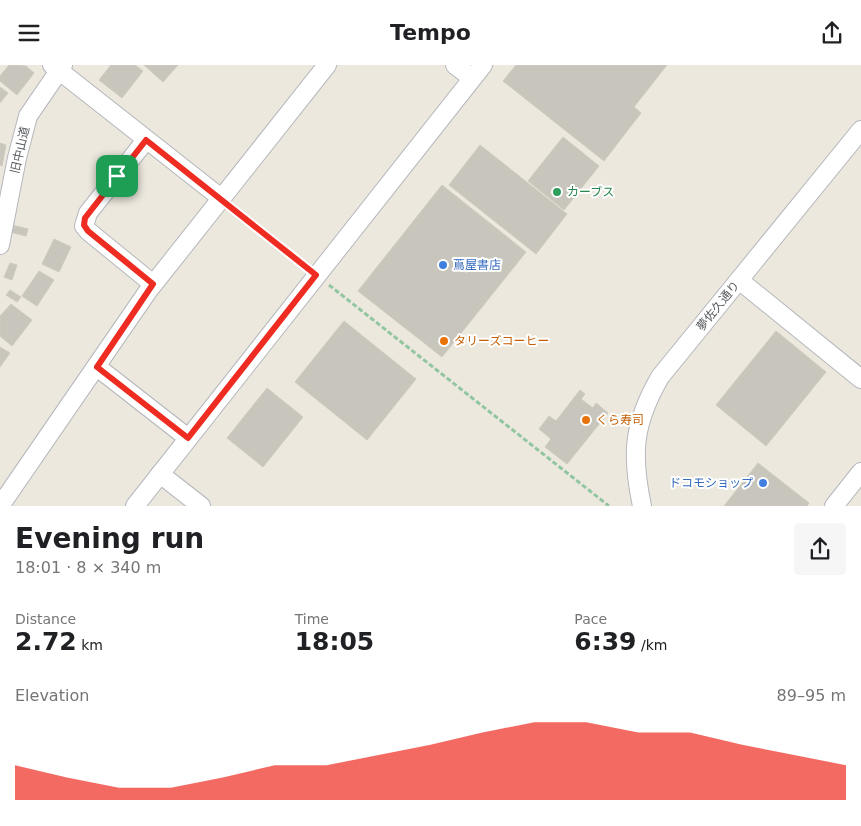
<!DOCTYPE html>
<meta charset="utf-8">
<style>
:root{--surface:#fff;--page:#f6f6f6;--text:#202124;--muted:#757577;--accent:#ef2c21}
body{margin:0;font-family:"DejaVu Sans","Noto Sans JP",sans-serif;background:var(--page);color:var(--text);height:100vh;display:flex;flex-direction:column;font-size:19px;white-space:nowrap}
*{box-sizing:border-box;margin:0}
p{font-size:16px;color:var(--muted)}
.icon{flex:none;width:28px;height:28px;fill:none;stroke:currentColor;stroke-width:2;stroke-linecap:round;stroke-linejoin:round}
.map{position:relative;height:441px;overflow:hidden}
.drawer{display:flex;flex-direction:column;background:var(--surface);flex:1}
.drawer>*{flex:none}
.pin{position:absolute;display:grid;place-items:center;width:42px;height:42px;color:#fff;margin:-21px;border-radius:10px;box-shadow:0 2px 8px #0006}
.round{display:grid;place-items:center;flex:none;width:52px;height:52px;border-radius:5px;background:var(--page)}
.headline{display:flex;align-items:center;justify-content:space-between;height:85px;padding:0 15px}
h1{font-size:28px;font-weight:600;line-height:38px}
.stats{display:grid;grid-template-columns:repeat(3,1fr);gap:8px;height:85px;padding:5px 15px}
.stats div{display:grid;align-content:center}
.stats b{font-size:25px;font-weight:600}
.stats small{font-size:14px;font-weight:400}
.stats p{font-size:14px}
.chart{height:140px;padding:10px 15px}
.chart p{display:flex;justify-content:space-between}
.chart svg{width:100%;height:90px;margin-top:5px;fill:var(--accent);opacity:.7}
header{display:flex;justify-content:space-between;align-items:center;height:65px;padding:0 15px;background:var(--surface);font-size:22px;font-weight:600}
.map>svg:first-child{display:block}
.building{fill:#c8c5bd;stroke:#d0cabd}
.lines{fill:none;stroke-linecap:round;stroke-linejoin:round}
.minor-casing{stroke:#b5b7bc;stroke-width:20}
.path{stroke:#92c6a0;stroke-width:3;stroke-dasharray:5 2.5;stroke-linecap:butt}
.minor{stroke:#fff;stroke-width:18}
.route-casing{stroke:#fff;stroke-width:10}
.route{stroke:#ef2c21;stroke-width:6}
.leisure-dot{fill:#2e9e5b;stroke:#fff;stroke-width:2}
.shop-dot{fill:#3f7fe0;stroke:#fff;stroke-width:2}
.food-dot{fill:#e8710a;stroke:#fff;stroke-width:2}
.labels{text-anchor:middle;stroke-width:4;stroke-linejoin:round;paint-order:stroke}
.street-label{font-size:12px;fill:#585c60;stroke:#fff}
.leisure-label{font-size:12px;fill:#27864d;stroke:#fff;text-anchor:start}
.shop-label{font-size:12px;fill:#366cbe;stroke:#fff;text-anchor:start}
.food-label{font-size:12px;fill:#c56008;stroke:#fff;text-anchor:start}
</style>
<header><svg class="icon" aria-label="menu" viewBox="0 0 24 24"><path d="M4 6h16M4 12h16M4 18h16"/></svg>Tempo<svg class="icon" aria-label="share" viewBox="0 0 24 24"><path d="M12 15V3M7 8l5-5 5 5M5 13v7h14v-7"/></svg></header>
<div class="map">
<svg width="861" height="441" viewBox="0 0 861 441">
<rect width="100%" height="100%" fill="#ece8de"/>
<g class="building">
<polygon points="9,0 26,1 34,8 17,30 0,16 0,11"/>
<polygon points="111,0 135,0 143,6 122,33 99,15"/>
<polygon points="144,0 178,0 163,17"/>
<polygon points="516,0 667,0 634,42 641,48 604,96 503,16"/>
<polygon points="0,22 8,28 0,38"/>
<polygon points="563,72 599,101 564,145 528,116"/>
<polygon points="0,78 6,80 2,101 0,100"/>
<polygon points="480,80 567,149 536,189 449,120"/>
<polygon points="442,120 526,187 442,292 358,226"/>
<polygon points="12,160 28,164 26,171 10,167"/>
<polygon points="54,174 71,182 59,207 42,199"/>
<polygon points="10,198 17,200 12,215 4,212"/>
<polygon points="39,206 54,215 37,241 22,231"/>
<polygon points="10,225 21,232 17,237 6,230"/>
<polygon points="11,239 32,255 12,281 0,271 0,251"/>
<polygon points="344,256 416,314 367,375 295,317"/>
<polygon points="776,266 826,307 766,381 716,340"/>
<polygon points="0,282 10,288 0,302"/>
<polygon points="267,323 303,352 263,402 227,373"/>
<polygon points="580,325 585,329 581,334 593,343 596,338 608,348 567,399 545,382 551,374 539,364 549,351 556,356"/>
<polygon points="758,398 809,438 807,441 724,441"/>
</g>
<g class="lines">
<defs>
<g id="minor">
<polyline points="52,0 221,133"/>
<polyline points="455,0 472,13"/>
<polyline points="146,75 88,148 84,161 88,166 153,219"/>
<polyline points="0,180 17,93 28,51 63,0"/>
<polyline points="739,215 861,314"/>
<polyline points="97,302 188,373"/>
<polyline points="160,409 201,441"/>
<polyline points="0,441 148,226 327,0"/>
<polyline points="135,441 483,0"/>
<path d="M642 441C631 389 633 359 660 312L861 65"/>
<polyline points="834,441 861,407"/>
</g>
</defs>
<use href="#minor" class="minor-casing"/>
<g class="path">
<polyline points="234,143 305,200"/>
<polyline points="329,220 609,441"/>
</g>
<use href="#minor" class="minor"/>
</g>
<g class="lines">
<defs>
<polygon id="route" points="146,75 316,210 188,373 97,302 153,219 88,166 84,160 85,153"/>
</defs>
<use href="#route" class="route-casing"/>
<use href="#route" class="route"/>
</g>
<circle class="leisure-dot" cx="557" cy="127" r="5"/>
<g class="shop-dot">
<circle cx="443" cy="200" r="5"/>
<circle cx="763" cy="418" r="5"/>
</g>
<g class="food-dot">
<circle cx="444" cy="276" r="5"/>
<circle cx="586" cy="355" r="5"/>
</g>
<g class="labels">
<g class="street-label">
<text transform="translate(20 85) rotate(-77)" y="4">旧中山道</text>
<text transform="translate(718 241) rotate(-51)" y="4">夢佐久通り</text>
</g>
<g class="leisure-label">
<text x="567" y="131">カーブス</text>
</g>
<g class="shop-label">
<text x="453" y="204">蔦屋書店</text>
<text x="753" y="422" text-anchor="end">ドコモショップ</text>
</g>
<g class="food-label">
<text x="454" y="280">タリーズコーヒー</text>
<text x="596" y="359">くら寿司</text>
</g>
</g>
</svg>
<div class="pin" style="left:117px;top:111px;background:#1e9e55"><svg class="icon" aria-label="arrive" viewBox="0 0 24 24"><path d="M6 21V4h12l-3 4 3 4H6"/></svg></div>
</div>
<section class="drawer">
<div class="headline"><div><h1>Evening run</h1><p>18:01 · 8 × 340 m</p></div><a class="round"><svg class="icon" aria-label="share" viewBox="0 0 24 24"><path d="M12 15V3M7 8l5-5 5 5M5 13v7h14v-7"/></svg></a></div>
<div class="stats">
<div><p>Distance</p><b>2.72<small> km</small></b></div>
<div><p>Time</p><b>18:05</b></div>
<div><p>Pace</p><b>6:39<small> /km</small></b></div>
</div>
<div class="chart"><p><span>Elevation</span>89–95 m</p>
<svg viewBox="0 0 160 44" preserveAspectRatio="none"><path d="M0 44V27L10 33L20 38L30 38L40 33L50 27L60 27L70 22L80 17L90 11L100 6L110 6L120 11L130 11L140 17L150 22L160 27V44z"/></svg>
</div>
</section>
